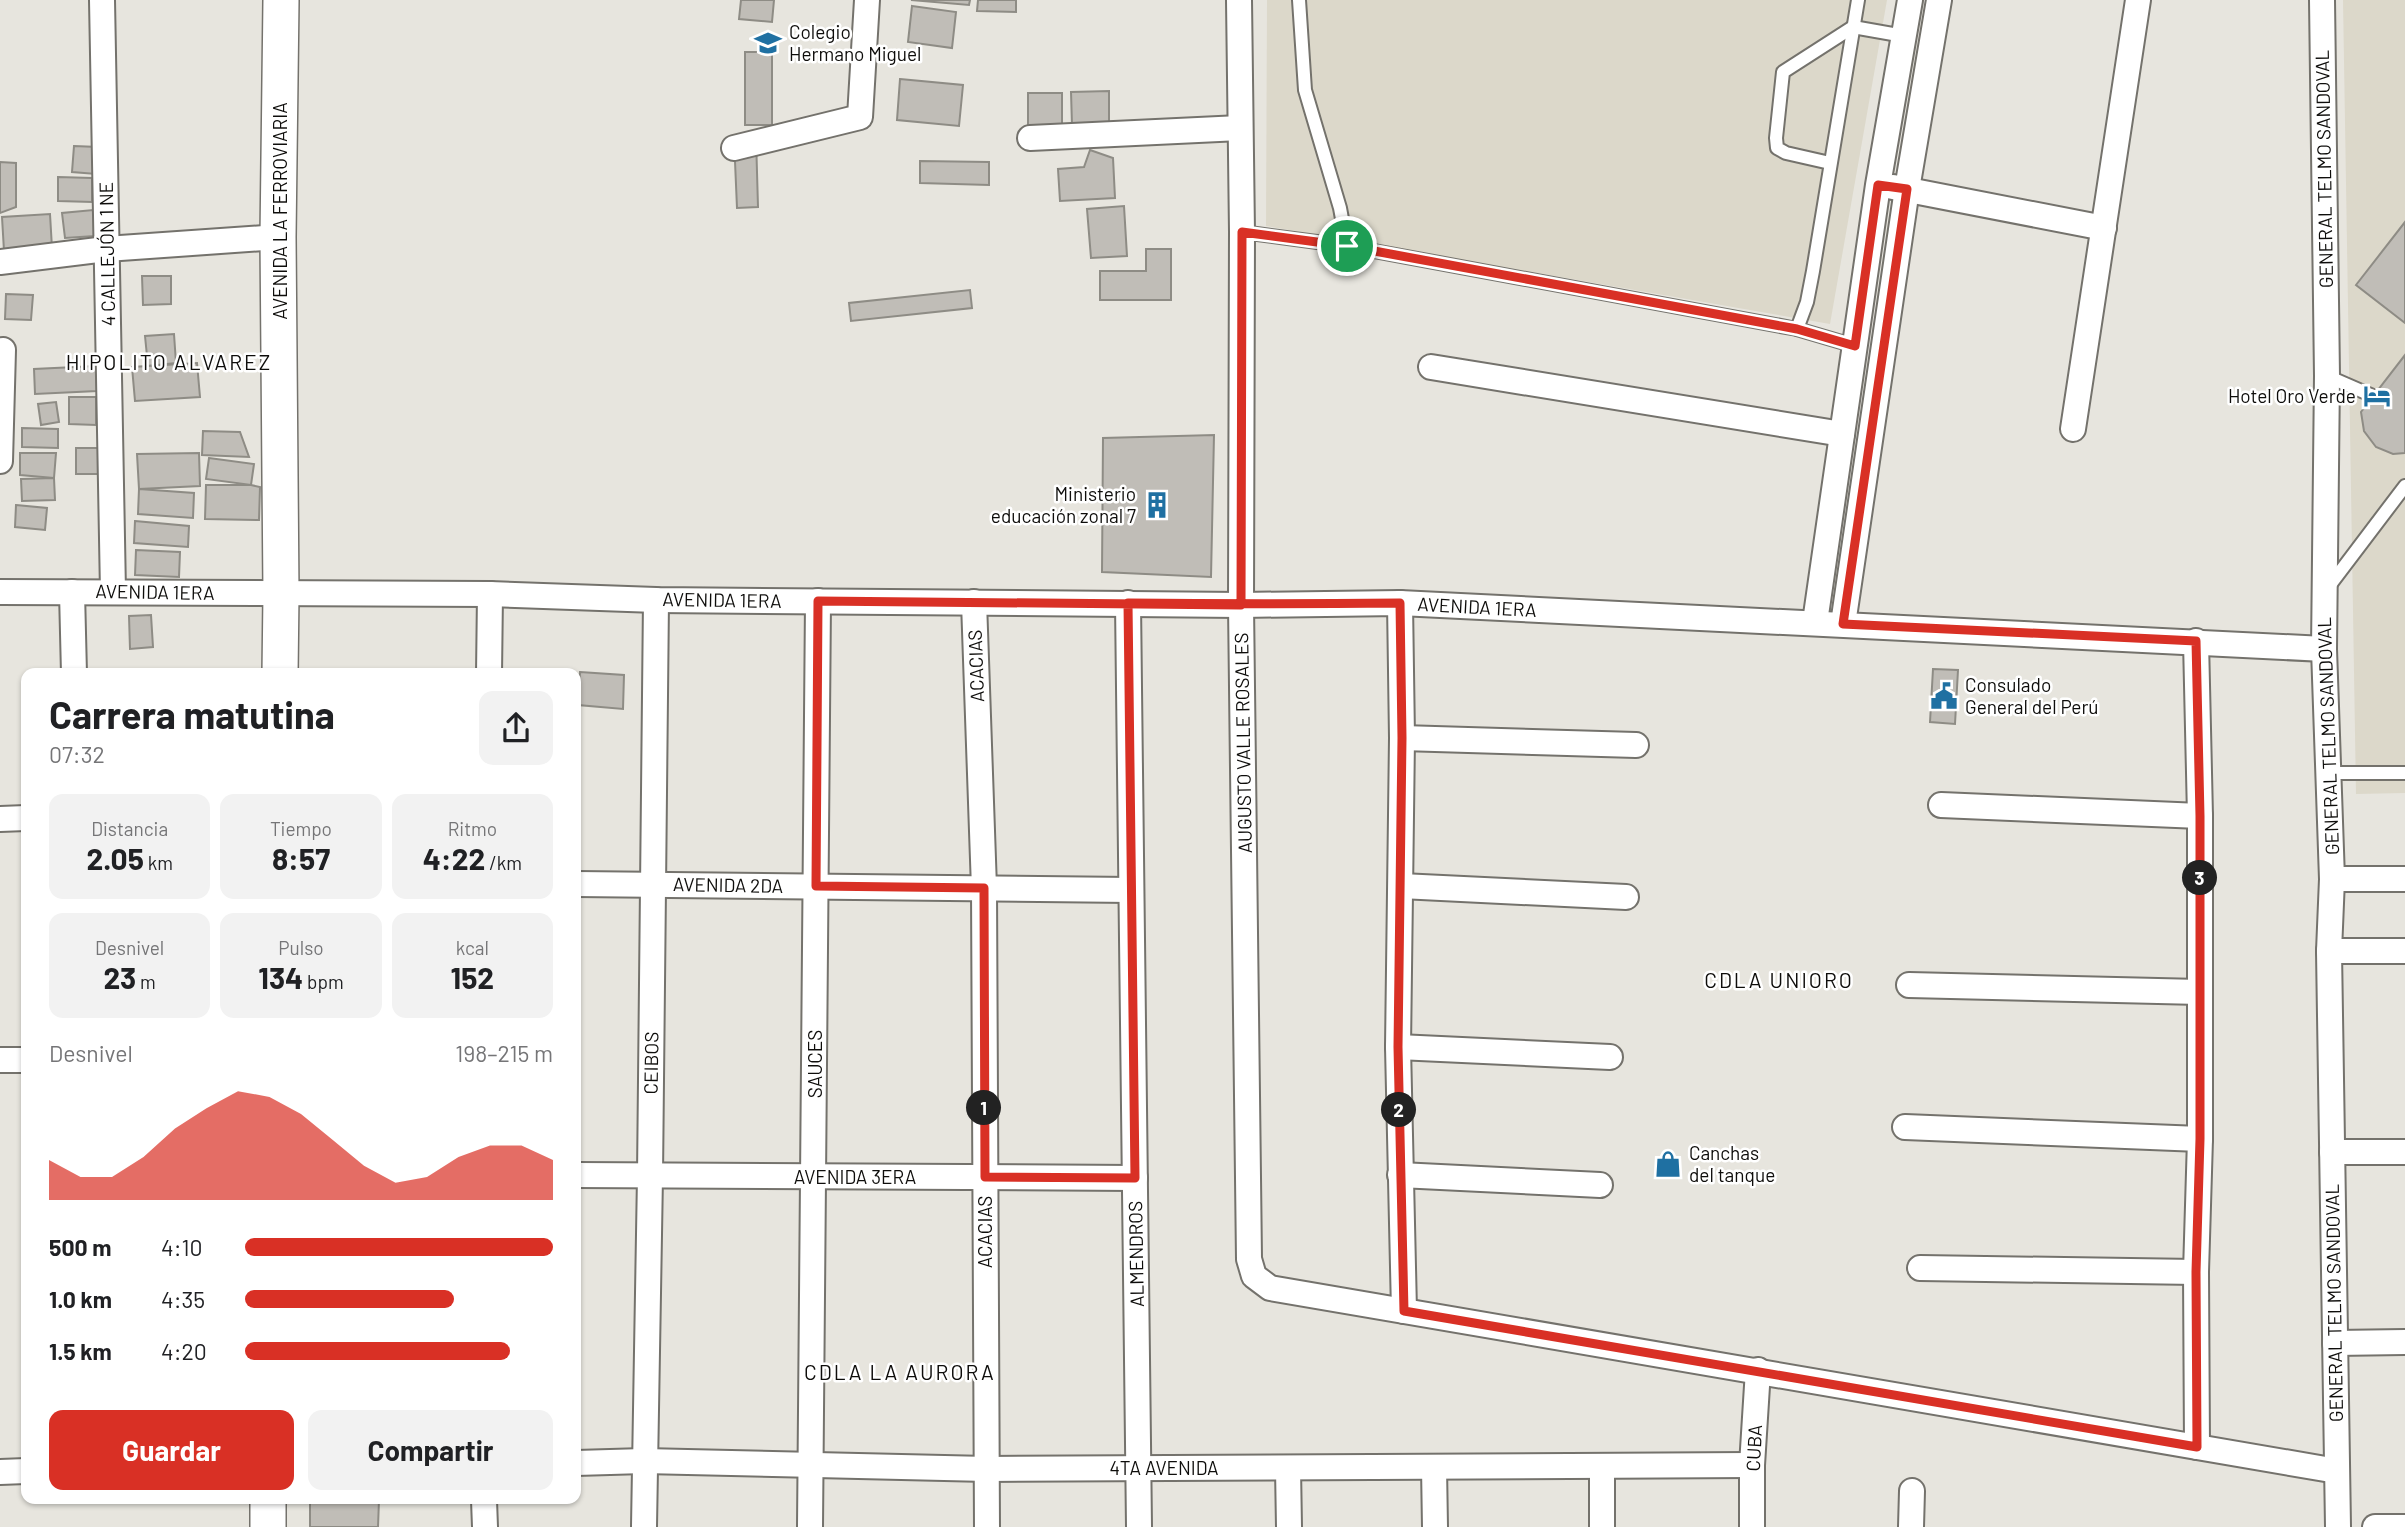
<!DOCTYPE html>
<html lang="es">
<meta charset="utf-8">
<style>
:root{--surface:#fff;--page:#f2f2f2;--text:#202124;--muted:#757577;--accent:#d93025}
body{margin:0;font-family:Barlow,sans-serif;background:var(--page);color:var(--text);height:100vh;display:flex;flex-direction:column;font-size:26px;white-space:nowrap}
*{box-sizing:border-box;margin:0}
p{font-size:23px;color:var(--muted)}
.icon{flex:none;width:38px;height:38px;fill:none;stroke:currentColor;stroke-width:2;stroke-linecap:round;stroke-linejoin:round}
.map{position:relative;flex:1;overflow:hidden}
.drawer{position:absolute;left:21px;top:668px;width:560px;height:836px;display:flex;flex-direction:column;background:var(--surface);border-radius:14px;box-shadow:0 2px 5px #0004}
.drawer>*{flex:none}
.pin{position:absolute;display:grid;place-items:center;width:60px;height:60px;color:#fff;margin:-30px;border:4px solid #fff;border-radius:50%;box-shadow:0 2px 7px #0007}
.km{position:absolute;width:35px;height:35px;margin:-18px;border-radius:50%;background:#222;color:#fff;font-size:19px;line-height:35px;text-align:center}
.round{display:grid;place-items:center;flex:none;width:74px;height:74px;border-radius:14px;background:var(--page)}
.headline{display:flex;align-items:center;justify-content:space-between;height:119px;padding:0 28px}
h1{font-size:38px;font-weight:700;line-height:52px}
.metrics{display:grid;grid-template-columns:repeat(3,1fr);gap:10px;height:119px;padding:7px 28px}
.metrics div{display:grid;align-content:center;border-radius:14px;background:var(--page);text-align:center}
.metrics b{font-size:30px;font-weight:700}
.metrics small{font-size:19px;font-weight:400}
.metrics p{font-size:19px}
.chart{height:196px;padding:14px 28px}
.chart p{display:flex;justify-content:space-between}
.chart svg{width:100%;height:126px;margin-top:7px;fill:var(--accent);opacity:.7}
.action{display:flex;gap:14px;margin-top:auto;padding:14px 28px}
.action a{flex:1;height:80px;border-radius:14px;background:var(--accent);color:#fff;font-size:28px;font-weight:700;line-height:80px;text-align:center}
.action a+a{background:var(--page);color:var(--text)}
ul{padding:0 28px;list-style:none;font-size:23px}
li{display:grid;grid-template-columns:112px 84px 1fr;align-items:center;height:52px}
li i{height:18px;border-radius:9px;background:var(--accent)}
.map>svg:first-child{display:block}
.built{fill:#dcd8ca}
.building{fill:#c0bdb7;stroke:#8e8c85;stroke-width:2}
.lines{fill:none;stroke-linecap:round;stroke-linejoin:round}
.service-casing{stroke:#74726c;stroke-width:16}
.minor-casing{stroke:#74726c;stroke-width:28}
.secondary-casing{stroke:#74726c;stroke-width:38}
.service{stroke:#fff;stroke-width:12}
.minor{stroke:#fff;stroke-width:24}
.secondary{stroke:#fff;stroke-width:35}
.route-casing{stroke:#fff;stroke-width:14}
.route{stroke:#d93025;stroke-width:9}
.labels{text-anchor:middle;stroke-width:5;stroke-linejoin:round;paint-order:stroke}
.poi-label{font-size:19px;fill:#0e0d0b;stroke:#fff;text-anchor:start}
.street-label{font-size:19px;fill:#0e0d0b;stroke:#fff}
.neighbourhood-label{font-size:21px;letter-spacing:2px;fill:#0e0d0b;stroke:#fff}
</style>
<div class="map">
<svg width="2405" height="1527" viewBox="0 0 2405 1527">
<rect width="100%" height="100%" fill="#e7e5de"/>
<g class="built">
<polygon points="1267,0 1887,0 1830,324 1266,226"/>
<polygon points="2343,0 2405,0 2405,793 2356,794"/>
</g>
<g class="building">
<polygon points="741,0 774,0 772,22 739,19"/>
<polygon points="911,0 970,0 969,5"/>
<polygon points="978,0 1016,0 1016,12 977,11"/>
<polygon points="912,6 956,12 952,48 908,42"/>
<rect x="745" y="52" width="27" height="73"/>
<polygon points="900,79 963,85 959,126 897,120"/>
<polygon points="1109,91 1109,124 1072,125 1071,92"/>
<polygon points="1028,93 1062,93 1062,130 1028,129"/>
<polygon points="756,137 758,207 737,208 734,138"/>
<polygon points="74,146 98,147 96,174 72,172"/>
<polygon points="1090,150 1113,158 1115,198 1060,201 1058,169 1084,167"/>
<polygon points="920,161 989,162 989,185 920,183"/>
<polygon points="0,162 16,163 16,207 0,213"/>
<polygon points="58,177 92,178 92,202 58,201"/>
<polygon points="1124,206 1127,256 1091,258 1087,209"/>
<polygon points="93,210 95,236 65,238 62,213"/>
<polygon points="50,214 52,248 4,251 2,217"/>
<polygon points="2405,222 2405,323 2356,285"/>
<polygon points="1146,249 1171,249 1171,300 1100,300 1100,271 1146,271"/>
<polygon points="142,276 171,276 171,304 143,305"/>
<polygon points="970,290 972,308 851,321 849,303"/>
<polygon points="6,294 33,295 31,320 5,319"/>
<polygon points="174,334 176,363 148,366 145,336"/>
<polygon points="2405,355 2405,453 2393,454 2376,447 2364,431 2361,412"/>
<polygon points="197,363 200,397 135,401 132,367"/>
<polygon points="96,366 97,391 35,394 34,369"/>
<polygon points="69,397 96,397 96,425 69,424"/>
<polygon points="56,402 59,422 41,425 38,404"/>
<polygon points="22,428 58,429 58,448 22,447"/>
<polygon points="203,431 240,432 249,457 202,455"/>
<polygon points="1214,435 1211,577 1102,572 1103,438"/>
<rect x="76" y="448" width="26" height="26"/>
<polygon points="20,453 56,453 54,478 20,475"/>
<polygon points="199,453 200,486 139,489 137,454"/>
<polygon points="209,458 254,464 251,485 206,479"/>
<polygon points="54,478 55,500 22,501 21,479"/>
<polygon points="206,485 251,485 260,487 259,520 205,519"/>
<polygon points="139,489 194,493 193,518 138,514"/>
<polygon points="16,505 47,508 45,530 15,527"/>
<polygon points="135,521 189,526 188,547 134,543"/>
<polygon points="136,550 180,552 179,577 135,575"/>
<polygon points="151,615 153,647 130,649 129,616"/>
<polygon points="1933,669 1958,670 1955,724 1930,722"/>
<polygon points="580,672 624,675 623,709 578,705"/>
<polygon points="310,1500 379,1500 378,1527 310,1527"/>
</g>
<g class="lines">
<defs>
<g id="service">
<polyline points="1299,0 1305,90 1340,208 1347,246 1797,329 1807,302 1813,271 1858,0"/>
<polyline points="1830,163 1786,153 1777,148 1776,138 1783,72 1853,27 1904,36"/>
<polyline points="1242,232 1347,246"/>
<polyline points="1797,329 1855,346"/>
<polyline points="2327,376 2373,396"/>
<polyline points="2327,589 2405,486"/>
<polyline points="2328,773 2405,773"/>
</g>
<g id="minor">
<polyline points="102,0 113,592"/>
<polyline points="1239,0 1242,232 1241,605 1249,1259 1254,1276 1270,1288 2337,1471"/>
<polyline points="2322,0 2327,376 2324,649 2332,879 2329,951 2338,1527"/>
<polyline points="1030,138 1240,128"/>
<polyline points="734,148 860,117 867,0"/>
<polyline points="1893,187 2104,228"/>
<polyline points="0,262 106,249 278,237"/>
<polyline points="1431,367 1842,434"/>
<polyline points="2073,429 2138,0"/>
<polyline points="0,461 3,350"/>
<polyline points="0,592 490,594 656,600 1241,605 1400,603 2324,649"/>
<polyline points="72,592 74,674"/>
<polyline points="974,602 984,888 987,1527"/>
<polyline points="1128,603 1139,1527"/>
<polyline points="1400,603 1402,738 1398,1047 1404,1311"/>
<polyline points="1815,622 1878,185 1910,0"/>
<polyline points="1843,624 1907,189 1939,0"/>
<polyline points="2196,641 2200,816 2200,1139 2196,1272 2197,1447"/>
<polyline points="489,674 490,594"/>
<polyline points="1402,738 1636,745"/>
<polyline points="1941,805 2200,816"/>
<polyline points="0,819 26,818"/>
<polyline points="2332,879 2405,879"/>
<polyline points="576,884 1131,890"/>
<polyline points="1401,886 1626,897"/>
<polyline points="2329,951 2405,951"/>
<polyline points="1909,985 2200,992"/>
<polyline points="1398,1047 1610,1057"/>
<polyline points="0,1060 26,1060"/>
<polyline points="1905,1127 2200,1139"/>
<polyline points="2332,1152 2405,1152"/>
<polyline points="576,1175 1135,1178"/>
<polyline points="1400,1175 1600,1185"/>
<polyline points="1920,1268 2196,1272"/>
<polyline points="2335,1343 2405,1342"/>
<polyline points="576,1463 644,1461 987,1469 1752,1465"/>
<polyline points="1434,1467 1435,1527"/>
<polyline points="1288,1468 1289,1527"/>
<polyline points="0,1472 26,1471"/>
<polyline points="484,1500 485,1527"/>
<polyline points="644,1527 650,1176 656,600"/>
<polyline points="810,1527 818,601"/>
<polyline points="1602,1527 1602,1466"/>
<polyline points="1752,1527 1752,1465 1758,1370"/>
<polyline points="1911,1527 1912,1491"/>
<polyline points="2375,1527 2405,1527"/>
</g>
<g id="secondary">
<polyline points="280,674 281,594 278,237 281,0"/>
<polyline points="268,1500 268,1527"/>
</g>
</defs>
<use href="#service" class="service-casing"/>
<use href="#minor" class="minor-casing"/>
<use href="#secondary" class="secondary-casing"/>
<use href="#service" class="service"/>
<use href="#minor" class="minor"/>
<use href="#secondary" class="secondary"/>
</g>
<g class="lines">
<defs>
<path id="route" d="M1347 246 1242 232 1241 605 818 601 816 886 984 888 985 1177 1135 1178 1128 603C1218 604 1309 604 1400 603L1402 738 1398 1047 1404 1311 2197 1447 2196 1272 2200 1139V816L2196 641 1843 624 1907 189 1878 185 1855 346 1797 329 1347 246"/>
</defs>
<use href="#route" class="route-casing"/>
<use href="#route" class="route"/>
</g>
<defs>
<symbol id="university-bare" viewBox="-9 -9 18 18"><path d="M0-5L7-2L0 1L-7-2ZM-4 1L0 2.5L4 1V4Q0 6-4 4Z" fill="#1f70a2" stroke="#fff" stroke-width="2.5" paint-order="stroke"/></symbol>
<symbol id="hotel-bare" viewBox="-9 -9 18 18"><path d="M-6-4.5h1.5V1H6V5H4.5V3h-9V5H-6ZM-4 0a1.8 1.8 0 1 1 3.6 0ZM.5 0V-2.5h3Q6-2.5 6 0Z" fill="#1f70a2" stroke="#fff" stroke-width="2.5" paint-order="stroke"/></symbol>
<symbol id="building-bare" viewBox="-9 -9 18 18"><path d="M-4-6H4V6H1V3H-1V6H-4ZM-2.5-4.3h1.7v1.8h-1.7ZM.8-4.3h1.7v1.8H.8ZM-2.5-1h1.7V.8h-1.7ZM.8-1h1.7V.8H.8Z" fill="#1f70a2" stroke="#fff" stroke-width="2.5" paint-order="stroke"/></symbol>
<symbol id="civic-bare" viewBox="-9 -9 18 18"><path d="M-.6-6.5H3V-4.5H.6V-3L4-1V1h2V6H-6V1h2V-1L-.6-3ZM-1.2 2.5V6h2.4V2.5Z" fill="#1f70a2" stroke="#fff" stroke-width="2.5" paint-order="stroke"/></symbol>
<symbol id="shop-bare" viewBox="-9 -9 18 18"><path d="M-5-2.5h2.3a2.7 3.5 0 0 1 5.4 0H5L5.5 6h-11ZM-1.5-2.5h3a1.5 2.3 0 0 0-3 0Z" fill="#1f70a2" stroke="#fff" stroke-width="2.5" paint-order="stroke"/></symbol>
</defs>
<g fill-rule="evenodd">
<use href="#university-bare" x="749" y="24" width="38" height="38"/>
<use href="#hotel-bare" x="2358" y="377" width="38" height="38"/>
<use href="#building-bare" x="1138" y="486" width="38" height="38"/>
<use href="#civic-bare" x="1925" y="677" width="38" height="38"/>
<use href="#shop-bare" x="1649" y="1145" width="38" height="38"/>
</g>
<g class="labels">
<g class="poi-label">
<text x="789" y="39">Colegio<tspan x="789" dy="22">Hermano Miguel</tspan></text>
<text x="2356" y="403" text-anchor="end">Hotel Oro Verde</text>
<text x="1136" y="501" text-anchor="end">Ministerio<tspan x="1136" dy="22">educación zonal 7</tspan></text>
<text x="1965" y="692">Consulado<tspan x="1965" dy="22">General del Perú</tspan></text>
<text x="1689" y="1160">Canchas<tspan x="1689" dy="22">del tanque</tspan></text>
</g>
<g class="street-label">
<text transform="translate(2324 169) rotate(-91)" y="7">GENERAL TELMO SANDOVAL</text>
<text transform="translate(280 211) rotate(-90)" y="7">AVENIDA LA FERROVIARIA</text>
<text transform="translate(107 254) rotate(-91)" y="7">4 CALLEJÓN 1 NE</text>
<text transform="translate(155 592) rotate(1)" y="7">AVENIDA 1ERA</text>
<text transform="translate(722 600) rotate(1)" y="7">AVENIDA 1ERA</text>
<text transform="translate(1477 607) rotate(3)" y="7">AVENIDA 1ERA</text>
<text transform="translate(976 666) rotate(-92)" y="7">ACACIAS</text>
<text transform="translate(2328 736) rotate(-92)" y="7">GENERAL TELMO SANDOVAL</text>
<text transform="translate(1243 743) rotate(-91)" y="7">AUGUSTO VALLE ROSALES</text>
<text transform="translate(728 885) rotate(1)" y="7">AVENIDA 2DA</text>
<text transform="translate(651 1063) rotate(-89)" y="7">CEIBOS</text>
<text transform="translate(815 1064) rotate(-90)" y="7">SAUCES</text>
<text x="855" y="1184">AVENIDA 3ERA</text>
<text transform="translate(985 1232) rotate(-90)" y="7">ACACIAS</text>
<text transform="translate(1136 1254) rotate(-91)" y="7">ALMENDROS</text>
<text transform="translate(2334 1303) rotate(-91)" y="7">GENERAL TELMO SANDOVAL</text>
<text transform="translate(1754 1448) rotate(-87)" y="7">CUBA</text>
<text x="1164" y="1475">4TA AVENIDA</text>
</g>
<g class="neighbourhood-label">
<text x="169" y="370">HIPOLITO ALVAREZ</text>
<text x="1779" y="988">CDLA UNIORO</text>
<text x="900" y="1380">CDLA LA AURORA</text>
</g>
</g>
</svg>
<div class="pin" style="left:1347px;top:246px;background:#1e9e55"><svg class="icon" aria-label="arrive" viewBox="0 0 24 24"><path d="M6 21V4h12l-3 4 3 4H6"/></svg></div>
<b class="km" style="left:984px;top:1108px">1</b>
<b class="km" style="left:1399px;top:1110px">2</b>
<b class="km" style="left:2200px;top:878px">3</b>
<section class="drawer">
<div class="headline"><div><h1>Carrera matutina</h1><p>07:32</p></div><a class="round"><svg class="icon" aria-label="share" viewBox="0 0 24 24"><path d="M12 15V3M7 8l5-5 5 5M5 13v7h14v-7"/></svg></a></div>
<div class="metrics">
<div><p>Distancia</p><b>2.05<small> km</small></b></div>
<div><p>Tiempo</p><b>8:57</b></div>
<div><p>Ritmo</p><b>4:22<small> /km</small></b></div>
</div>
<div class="metrics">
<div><p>Desnivel</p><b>23<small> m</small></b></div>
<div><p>Pulso</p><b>134<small> bpm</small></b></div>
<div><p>kcal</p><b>152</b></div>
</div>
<div class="chart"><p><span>Desnivel</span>198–215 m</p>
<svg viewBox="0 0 160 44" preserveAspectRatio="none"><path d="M0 44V30L10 36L20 36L30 29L40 19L50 12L60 6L70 8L80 14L90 23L100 32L110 38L120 36L130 29L140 25L150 25L160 30V44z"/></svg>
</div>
<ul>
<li><b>500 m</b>4:10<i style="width:100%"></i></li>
<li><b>1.0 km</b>4:35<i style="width:68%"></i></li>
<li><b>1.5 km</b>4:20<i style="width:86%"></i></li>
</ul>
<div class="action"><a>Guardar</a><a>Compartir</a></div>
</section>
</div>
